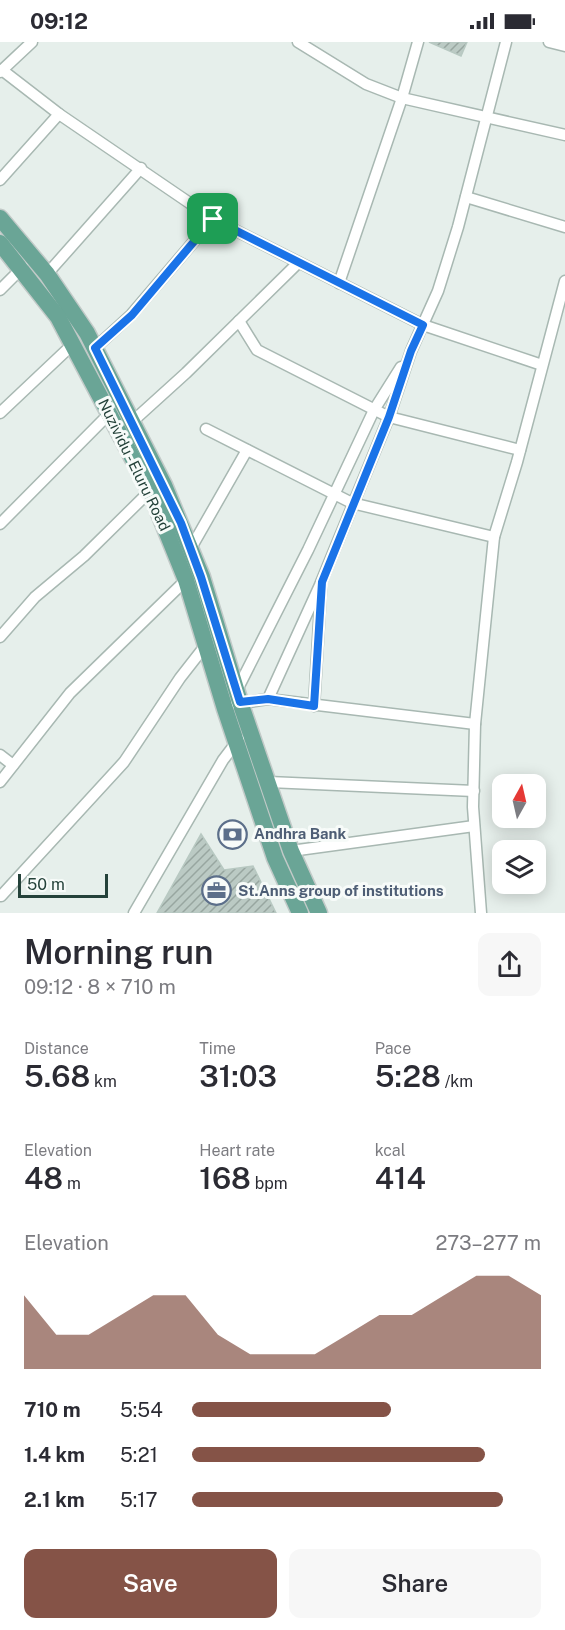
<!DOCTYPE html>
<meta charset="utf-8">
<style>
:root{--surface:#fff;--page:#f7f7f7;--text:#2b2b33;--muted:#7c7c81;--accent:#855347}
body{margin:0;font-family:"Public Sans",sans-serif;background:var(--page);color:var(--text);height:100vh;display:flex;flex-direction:column;font-size:22px;white-space:nowrap}
*{box-sizing:border-box;margin:0}
p{font-size:20px;color:var(--muted)}
.icon{flex:none;width:33px;height:33px;fill:none;stroke:currentColor;stroke-width:2;stroke-linecap:round;stroke-linejoin:round}
.map{position:relative;height:871px;overflow:hidden}
.details{display:flex;flex-direction:column;background:var(--surface);flex:1}
.details>*{flex:none}
.needle{width:39px;rotate:8deg}
.tools{position:absolute;left:492px;top:732px;display:grid;gap:12px}
.tools a{display:grid;place-items:center;width:54px;height:54px;border-radius:12px;background:var(--surface);box-shadow:0 3px 15px #0003;font-size:30px}
.scale{position:absolute;left:18px;bottom:15px;width:90px;box-sizing:border-box;padding-left:6px;border:3px solid #24423a;border-top:0;font-size:16px;line-height:21px;white-space:nowrap;color:#24423a;-webkit-text-stroke:4px #f7fbf9;paint-order:stroke}
.pin{position:absolute;display:grid;place-items:center;width:51px;height:51px;color:#fff;margin:-26px;border-radius:12px;box-shadow:0 3px 9px #0006}
.round{display:grid;place-items:center;flex:none;width:63px;height:63px;border-radius:12px;background:var(--page)}
.head{display:flex;align-items:center;justify-content:space-between;height:102px;padding:0 24px}
h1{font-size:33px;font-weight:600;line-height:45px}
.metrics{display:grid;grid-template-columns:repeat(3,1fr);gap:9px;height:102px;padding:6px 24px}
.metrics div{display:grid;align-content:center}
.metrics b{font-size:30px;font-weight:600}
.metrics small{font-size:16px;font-weight:400}
.metrics p{font-size:16px}
.chart{height:168px;padding:12px 24px}
.chart p{display:flex;justify-content:space-between}
.chart svg{width:100%;height:108px;margin-top:6px;fill:var(--accent);opacity:.7}
.action{display:flex;gap:12px;margin-top:auto;padding:12px 24px}
.action a{flex:1;height:69px;border-radius:12px;background:var(--accent);color:#fff;font-size:24px;font-weight:600;line-height:69px;text-align:center}
.action a+a{background:var(--page);color:var(--text)}
ul{padding:0 24px;list-style:none;font-size:20px}
li{display:grid;grid-template-columns:96px 72px 1fr;align-items:center;height:45px}
li i{height:15px;border-radius:8px;background:var(--accent)}
.status{display:flex;justify-content:space-between;align-items:center;height:42px;padding:0 30px;background:var(--surface);direction:ltr}
.status svg{height:16px;fill:currentColor}
.map>svg:first-child{display:block}
.building{fill:url(#building-hatch);stroke:#b8c9c2;stroke-width:1.5}
.lines{fill:none;stroke-linecap:round;stroke-linejoin:round}
.street-casing{stroke:#a8b8b2;stroke-width:13}
.primary-casing{stroke:#c2cac8;stroke-width:19}
.street{stroke:#fff;stroke-width:10}
.primary{stroke:#6aa596;stroke-width:16}
.route-casing{stroke:#fff;stroke-width:12}
.route{stroke:#1a73e8;stroke-width:8}
.labels{text-anchor:middle;stroke-width:6;stroke-linejoin:round;paint-order:stroke}
.street-label{font-size:15px;fill:#24423a;stroke:#f7fbf9}
.service-label{font-size:15px;font-weight:bold;fill:#4e5e75;stroke:#f7fbf9;text-anchor:start}
</style>
<div class="status"><b>09:12</b><svg viewBox="0 0 49 12"><path d="M0 12V9h3v3zM5 12V6h3v6zM10 12V3h3v9zM15 12V0h3v12zM26 1h20v11H26zM47 4h2v5h-2z"/></svg></div>
<div class="map">
<svg width="565" height="871" viewBox="0 0 565 871">
<defs>
<pattern id="building-hatch" width="6" height="6" patternUnits="userSpaceOnUse" patternTransform="scale(1.5)"><rect width="6" height="6" fill="#bbcac4"/><path d="M-1 1l2-2M0 6l6-6M5 7l2-2" fill="none" stroke="#98a6a0"/></pattern>
</defs>
<rect width="100%" height="100%" fill="#e6efeb"/>
<g class="building">
<polygon points="429,0 467,0 461,14"/>
<polygon points="201,792 224,828 253,824 276,871 157,871"/>
</g>
<g class="lines">
<defs>
<g id="street">
<polyline points="298,0 366,42 402,56 565,93"/>
<polyline points="549,0 565,4"/>
<polyline points="2,28 59,72 213,177 423,283 542,323"/>
<polyline points="0,30 32,0"/>
<polyline points="0,138 59,72"/>
<polyline points="466,155 565,185"/>
<polyline points="47,232 141,126"/>
<polyline points="339,241 402,56 418,0"/>
<polyline points="0,248 23,225"/>
<polyline points="239,279 257,308 389,375 520,408"/>
<polyline points="95,306 131,273 213,177"/>
<polyline points="0,371 72,303"/>
<polyline points="133,379 186,331 298,221"/>
<polyline points="206,387 352,461 494,495"/>
<polyline points="0,482 110,371"/>
<polyline points="191,506 247,408"/>
<polyline points="0,595 35,555 84,514 150,449"/>
<polyline points="237,648 308,508 374,368 401,325"/>
<polyline points="268,657 320,543 389,375 411,309 438,249 458,185 506,0"/>
<polyline points="236,662 268,657 475,682"/>
<polyline points="314,664 321,547"/>
<polyline points="0,713 13,723"/>
<polyline points="0,740 70,651 186,538"/>
<polyline points="269,740 474,749"/>
<polyline points="291,809 474,784"/>
<polyline points="1,854 124,720 180,636 205,604"/>
<polyline points="134,871 223,718 239,697"/>
<polyline points="481,871 473,765 475,682 494,495 517,420 565,239"/>
</g>
<g id="primary">
<polyline points="0,176 47,232 87,291 164,443 202,535 240,660 291,809 319,871"/>
<polyline points="0,201 58,275 150,449 186,538 225,667 275,816 300,871"/>
</g>
</defs>
<use href="#street" class="street-casing"/>
<use href="#primary" class="primary-casing"/>
<use href="#street" class="street"/>
<use href="#primary" class="primary"/>
</g>
<g class="lines">
<defs>
<polygon id="route" points="213,177 423,283 411,309 389,375 322,540 314,664 268,657 240,660 201,535 181,481 95,306 132,273"/>
</defs>
<use href="#route" class="route-casing"/>
<use href="#route" class="route"/>
</g>
<defs>
<symbol id="bank-ring" viewBox="-11 -11 22 22"><circle r="9.5" fill="#f7fbf9" stroke="#5c6f8a" stroke-width="1.5"/><path d="M-6-4H6V4H-6ZM0-2.3a2.3 2.3 0 1 0 0 4.6a2.3 2.3 0 1 0 0-4.6Z" fill="#5c6f8a"/></symbol>
<symbol id="office-ring" viewBox="-11 -11 22 22"><circle r="9.5" fill="#f7fbf9" stroke="#5c6f8a" stroke-width="1.5"/><path d="M-6-3h4V-5.5h4V-3h4V5H-6ZM-1-4.5V-3h2v-1.5ZM-6 0V1H6V0Z" fill="#5c6f8a"/></symbol>
</defs>
<g fill-rule="evenodd">
<use href="#bank-ring" x="216" y="776" width="33" height="33"/>
<use href="#office-ring" x="200" y="832" width="33" height="33"/>
</g>
<g class="labels">
<g class="street-label">
<text transform="translate(134 423) rotate(64)" y="5">Nuzividu - Eluru Road</text>
</g>
<g class="service-label">
<text x="254" y="797">Andhra Bank</text>
<text x="238" y="854">St.Anns group of institutions</text>
</g>
</g>
</svg>
<div class="tools">
<a><svg class="needle" viewBox="-14 -14 28 28"><path d="M0-13l5 13h-10z" fill="#e53935"/><path d="M0 13l5-13h-10z" fill="#7c7c81"/></svg></a>
<a><svg class="icon" aria-label="layers" viewBox="0 0 24 24"><path d="M12 4l9 5-9 5-9-5zM3 14l9 5 9-5"/></svg></a>
</div>
<div class="scale">50 m</div>
<div class="pin" style="left:213px;top:177px;background:#1e9e55"><svg class="icon" aria-label="arrive" viewBox="0 0 24 24"><path d="M6 21V4h12l-3 4 3 4H6"/></svg></div>
</div>
<section class="details">
<div class="head"><div><h1>Morning run</h1><p>09:12 · 8 × 710 m</p></div><a class="round"><svg class="icon" aria-label="share" viewBox="0 0 24 24"><path d="M12 15V3M7 8l5-5 5 5M5 13v7h14v-7"/></svg></a></div>
<div class="metrics">
<div><p>Distance</p><b>5.68<small> km</small></b></div>
<div><p>Time</p><b>31:03</b></div>
<div><p>Pace</p><b>5:28<small> /km</small></b></div>
</div>
<div class="metrics">
<div><p>Elevation</p><b>48<small> m</small></b></div>
<div><p>Heart rate</p><b>168<small> bpm</small></b></div>
<div><p>kcal</p><b>414</b></div>
</div>
<div class="chart"><p><span>Elevation</span>273–277 m</p>
<svg viewBox="0 0 160 44" preserveAspectRatio="none"><path d="M0 44V14L10 30L20 30L30 22L40 14L50 14L60 30L70 38L80 38L90 38L100 30L110 22L120 22L130 14L140 6L150 6L160 14V44z"/></svg>
</div>
<ul>
<li><b>710 m</b>5:54<i style="width:57%"></i></li>
<li><b>1.4 km</b>5:21<i style="width:84%"></i></li>
<li><b>2.1 km</b>5:17<i style="width:89%"></i></li>
</ul>
<div class="action"><a>Save</a><a>Share</a></div>
</section>
